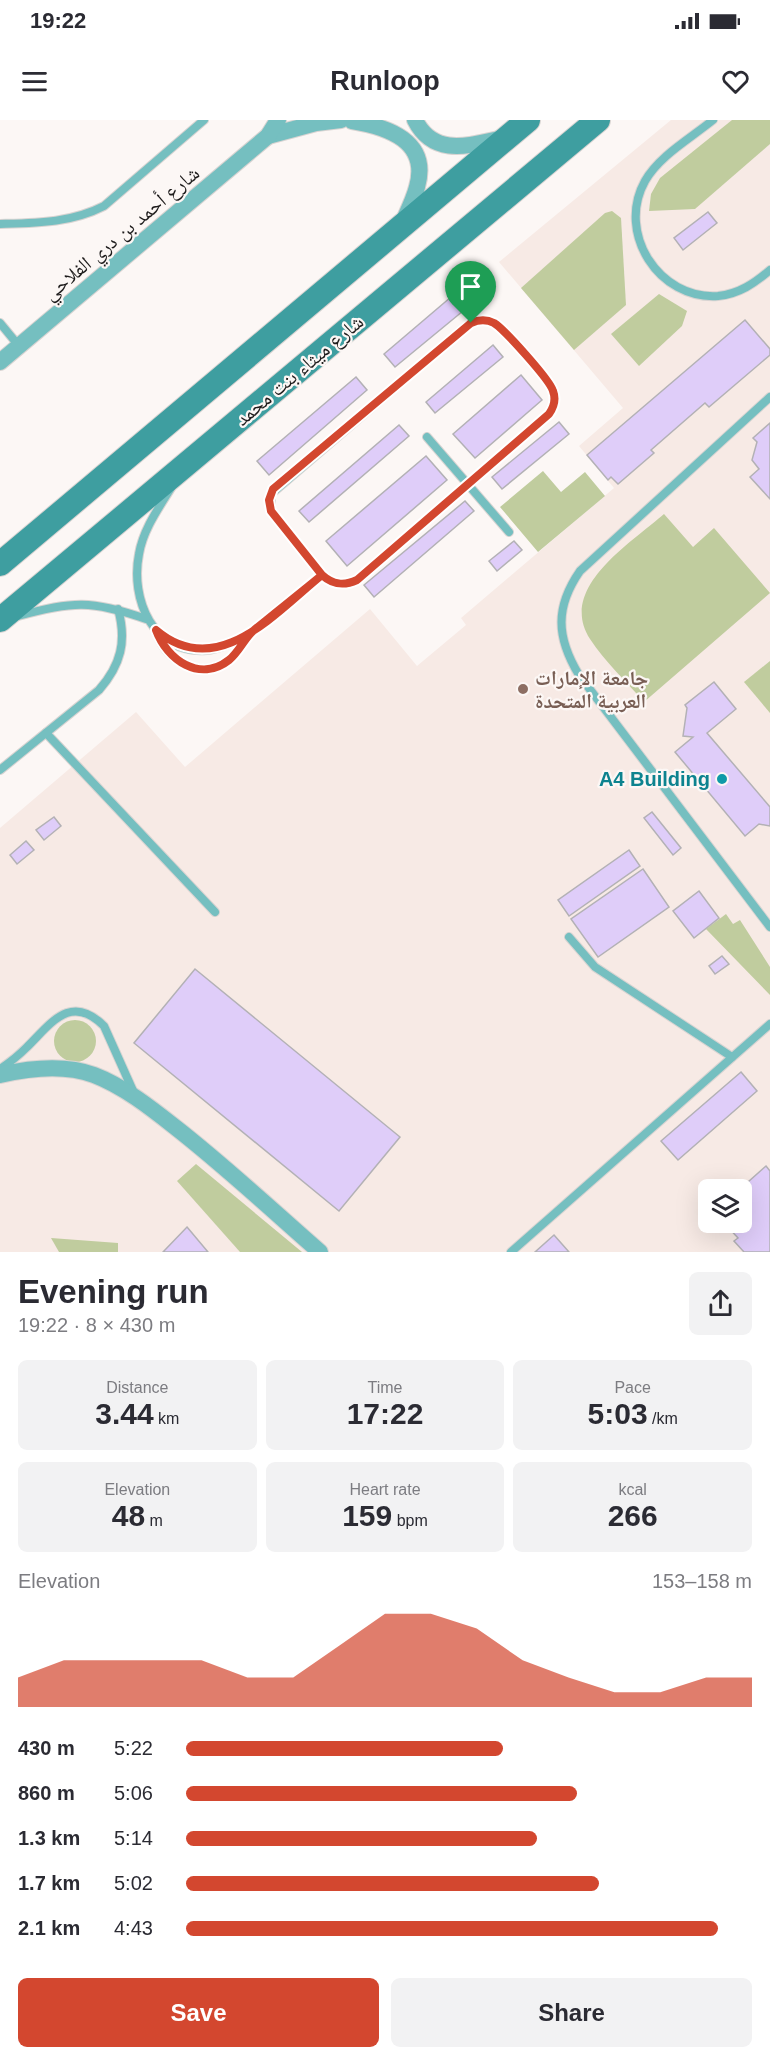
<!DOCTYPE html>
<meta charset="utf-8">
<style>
:root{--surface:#fff;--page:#f2f2f3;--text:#2b2b33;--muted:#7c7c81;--accent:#d3472f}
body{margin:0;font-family:Arial,"Noto Naskh Arabic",sans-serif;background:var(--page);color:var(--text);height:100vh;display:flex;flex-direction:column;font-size:22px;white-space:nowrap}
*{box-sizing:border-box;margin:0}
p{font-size:20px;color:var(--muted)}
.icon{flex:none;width:33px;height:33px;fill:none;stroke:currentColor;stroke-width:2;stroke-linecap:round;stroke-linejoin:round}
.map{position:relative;height:1132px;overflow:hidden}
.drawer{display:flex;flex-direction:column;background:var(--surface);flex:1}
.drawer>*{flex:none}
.controls{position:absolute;left:698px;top:1059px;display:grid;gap:12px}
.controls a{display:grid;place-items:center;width:54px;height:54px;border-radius:9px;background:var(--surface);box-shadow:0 6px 24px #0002;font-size:30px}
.pin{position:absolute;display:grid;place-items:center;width:51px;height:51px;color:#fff;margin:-62px -26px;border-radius:50% 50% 50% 0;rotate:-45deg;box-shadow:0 0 6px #0007}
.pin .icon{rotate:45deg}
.round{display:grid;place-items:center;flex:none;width:63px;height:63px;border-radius:9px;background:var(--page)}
.head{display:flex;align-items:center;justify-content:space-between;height:102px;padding:0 18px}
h1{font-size:33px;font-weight:600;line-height:45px}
.figures{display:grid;grid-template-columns:repeat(3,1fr);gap:9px;height:102px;padding:6px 18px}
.figures div{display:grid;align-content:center;border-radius:9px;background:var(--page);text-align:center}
.figures b{font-size:30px;font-weight:600}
.figures small{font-size:16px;font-weight:400}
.figures p{font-size:16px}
.chart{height:168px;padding:12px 18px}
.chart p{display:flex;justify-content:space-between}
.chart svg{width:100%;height:108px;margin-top:6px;fill:var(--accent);opacity:.7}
.button{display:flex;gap:12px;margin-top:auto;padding:12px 18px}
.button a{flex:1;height:69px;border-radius:9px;background:var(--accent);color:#fff;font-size:24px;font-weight:600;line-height:69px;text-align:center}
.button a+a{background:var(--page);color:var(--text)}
ul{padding:0 18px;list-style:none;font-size:20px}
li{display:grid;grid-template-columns:96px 72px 1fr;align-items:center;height:45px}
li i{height:15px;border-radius:8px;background:var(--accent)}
.status{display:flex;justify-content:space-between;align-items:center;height:42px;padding:0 30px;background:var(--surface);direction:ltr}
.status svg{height:16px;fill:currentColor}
header{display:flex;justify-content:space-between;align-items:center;height:78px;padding:0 18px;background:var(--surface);font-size:27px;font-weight:600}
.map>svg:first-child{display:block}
.built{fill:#f7eae5;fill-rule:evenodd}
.green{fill:#c0cc9e}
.building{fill:#dfcdf9;stroke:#b3b1b5;stroke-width:1.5}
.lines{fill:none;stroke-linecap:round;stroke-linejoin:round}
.service-casing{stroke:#d8d4d2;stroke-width:10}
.minor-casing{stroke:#d8d4d2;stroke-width:18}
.secondary-casing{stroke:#d8d4d2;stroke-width:26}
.service{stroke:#75bfc0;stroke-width:8}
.minor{stroke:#75bfc0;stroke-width:16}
.secondary{stroke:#3e9ea0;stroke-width:24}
.route-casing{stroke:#fff;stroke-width:12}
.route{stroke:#d3472f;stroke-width:8}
.education-dot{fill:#8d6e63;stroke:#fcf7f5;stroke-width:2}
.culture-dot{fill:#0f9aa8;stroke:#fcf7f5;stroke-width:2}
.labels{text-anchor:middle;stroke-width:4.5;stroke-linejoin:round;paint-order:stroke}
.street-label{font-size:20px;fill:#1d1b1b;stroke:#fcf7f5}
.education-label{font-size:20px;font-weight:bold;fill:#785e54;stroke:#fcf7f5;text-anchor:start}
.culture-label{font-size:20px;font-weight:bold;fill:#0d838f;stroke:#fcf7f5;text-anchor:end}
</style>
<div class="status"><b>19:22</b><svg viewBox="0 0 49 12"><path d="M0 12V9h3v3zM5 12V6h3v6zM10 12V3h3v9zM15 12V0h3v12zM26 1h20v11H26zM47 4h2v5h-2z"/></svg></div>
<header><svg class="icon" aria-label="menu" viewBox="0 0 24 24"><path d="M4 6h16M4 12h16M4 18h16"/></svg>Runloop<svg class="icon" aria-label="heart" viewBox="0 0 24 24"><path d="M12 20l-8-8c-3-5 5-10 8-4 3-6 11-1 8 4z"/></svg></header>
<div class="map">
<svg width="770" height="1132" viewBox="0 0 770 1132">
<rect width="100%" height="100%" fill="#fcf7f5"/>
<path class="built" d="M671 0H770V1132H0V708L136 592 185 647 370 489 417 546 466 505 461 498 614 368 579 326 623 288 499 142ZM708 1070H741V1102H708Z"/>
<g class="green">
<polygon points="732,0 770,0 770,24 695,89 649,91 651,74 660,58"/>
<polygon points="612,91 621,98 626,185 574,230 521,168 605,93"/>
<polygon points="659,174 687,191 682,206 639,246 611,214"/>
<polygon points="543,351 561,372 585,352 605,376 538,432 500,387"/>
<path d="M664 394 693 427 714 408 770 473 644 582C627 562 605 542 590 519 557 468 631 423 664 394Z"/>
<polygon points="770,541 770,593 744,562"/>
<polygon points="726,794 733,804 740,800 770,847 770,875 706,809"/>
<circle cx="75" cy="921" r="21"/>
<polygon points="196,1044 302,1132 240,1132 177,1061"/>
<polygon points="51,1118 118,1123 118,1132 59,1132"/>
</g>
<g class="building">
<polygon points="708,92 717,103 683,130 674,118"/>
<polygon points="451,177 463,191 395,247 384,234"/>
<polygon points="745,200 770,229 770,235 709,287 705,283 651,330 654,333 618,364 611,357 608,360 587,335"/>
<polygon points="493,225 503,237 435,293 426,282"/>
<polygon points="521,255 542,280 475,338 453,314"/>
<polygon points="356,257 367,270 269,355 257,341"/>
<polygon points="559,302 569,314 502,369 492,357"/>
<polygon points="770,303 770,379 750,357 759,349 752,340 757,322 753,318"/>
<polygon points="399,305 409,316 309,402 299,391"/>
<polygon points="426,336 447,360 347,446 326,421"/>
<polygon points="465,381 474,391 374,477 364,465"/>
<polygon points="514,421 522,430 497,451 489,441"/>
<polygon points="714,562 736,589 707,613 770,687 770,706 759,704 745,716 675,632 693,617 683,616 687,588 685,585"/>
<polygon points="652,692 681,728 673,735 644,698"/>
<polygon points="54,697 61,706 44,720 36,710"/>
<polygon points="26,721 34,730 17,744 10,735"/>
<polygon points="629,730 640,746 569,796 558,780"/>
<polygon points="643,749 669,787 598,837 571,799"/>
<polygon points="699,771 719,798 694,818 673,791"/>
<polygon points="722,836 729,844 715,854 709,846"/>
<polygon points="195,849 400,1017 339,1091 134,923"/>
<polygon points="741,952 757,971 678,1040 661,1021"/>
<polygon points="766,1046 770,1051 770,1132 744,1132 734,1121 738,1118 726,1105 722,1108 718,1102 741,1102 739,1070"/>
<polygon points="187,1107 208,1132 163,1132"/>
<polygon points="554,1115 569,1132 535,1132"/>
</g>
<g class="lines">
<defs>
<g id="service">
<path d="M713 0C691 18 659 36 645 61 616 113 659 180 718 176 739 174 755 163 770 150"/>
<path d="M0 104C36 103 71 103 104 86L204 0"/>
<path d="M477 200C483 200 490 200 495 204 509 213 553 262 555 277 555 286 551 292 545 298L357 460 342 464 335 463 322 455 271 391V374L465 207Z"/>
<polyline points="0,203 19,226"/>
<path d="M770 277 580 451C555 487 556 517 579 555L770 807"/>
<polyline points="427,317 509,412"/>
<path d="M171 368C158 389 143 410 139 434 130 479 153 535 207 530 222 529 236 520 250 514"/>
<path d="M18 496C72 481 92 480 146 499"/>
<path d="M157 514C168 542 199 560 227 541 237 534 242 522 251 513 272 492 299 474 322 455"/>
<polyline points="46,613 215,792"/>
<path d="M0 650 99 570C121 545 127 521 118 489"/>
<polyline points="569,817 595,847 732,937"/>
<path d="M0 949C9 943 18 936 26 928 50 905 70 872 104 906L134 973"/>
<polyline points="511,1132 770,904"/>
</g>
<g id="minor">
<path d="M415 0C434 38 470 25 504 18"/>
<path d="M352 1C388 7 430 21 417 67 414 79 408 91 403 102"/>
<polyline points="268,16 316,3 341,0"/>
<polyline points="0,242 268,16 278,0"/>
<path d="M0 955C30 948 64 944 94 955 123 966 151 988 175 1007 225 1046 272 1090 320 1132"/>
</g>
<g id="secondary">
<polyline points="0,444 528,0"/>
<polyline points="0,500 598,0"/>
</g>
</defs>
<use href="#service" class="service-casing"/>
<use href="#minor" class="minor-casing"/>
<use href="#secondary" class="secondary-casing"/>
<use href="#service" class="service"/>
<use href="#minor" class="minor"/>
<use href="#secondary" class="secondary"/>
</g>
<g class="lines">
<defs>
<path id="route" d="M471 203 273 369 269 380 271 391 322 455C275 493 217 562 156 510 167 540 200 563 229 540 239 532 244 519 253 511 276 492 299 474 322 455 333 465 344 466 357 460L549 294C554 287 556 279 553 271 550 260 504 209 494 203 486 199 478 200 471 203"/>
</defs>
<use href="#route" class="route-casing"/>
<use href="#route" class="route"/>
</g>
<circle class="education-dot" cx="523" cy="569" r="6"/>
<circle class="culture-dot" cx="722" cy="659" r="6"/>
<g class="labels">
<g class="street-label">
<text transform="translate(121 113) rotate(-40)" y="7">شارع أحمد بن دري الفلاحي</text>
<text transform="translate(299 250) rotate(-40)" y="7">شارع ميثاء بنت محمد</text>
</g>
<g class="education-label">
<text x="535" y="565">جامعة الإمارات<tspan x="535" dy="23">العربية المتحدة</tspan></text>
</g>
<g class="culture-label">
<text x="710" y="666">A4 Building</text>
</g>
</g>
</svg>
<div class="controls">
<a><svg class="icon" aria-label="layers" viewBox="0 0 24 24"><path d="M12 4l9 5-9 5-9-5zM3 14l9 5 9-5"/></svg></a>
</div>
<div class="pin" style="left:471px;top:203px;background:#1e9e55"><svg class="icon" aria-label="arrive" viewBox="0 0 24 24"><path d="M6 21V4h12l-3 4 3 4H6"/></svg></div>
</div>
<section class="drawer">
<div class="head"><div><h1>Evening run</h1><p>19:22 · 8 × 430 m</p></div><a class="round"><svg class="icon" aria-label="share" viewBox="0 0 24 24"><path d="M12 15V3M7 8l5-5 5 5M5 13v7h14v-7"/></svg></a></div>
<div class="figures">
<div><p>Distance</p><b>3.44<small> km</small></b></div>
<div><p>Time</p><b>17:22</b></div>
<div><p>Pace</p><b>5:03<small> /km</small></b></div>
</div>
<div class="figures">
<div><p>Elevation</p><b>48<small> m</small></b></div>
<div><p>Heart rate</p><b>159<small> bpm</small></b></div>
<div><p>kcal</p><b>266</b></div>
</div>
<div class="chart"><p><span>Elevation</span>153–158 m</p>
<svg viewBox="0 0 160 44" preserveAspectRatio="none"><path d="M0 44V32L10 25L20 25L30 25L40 25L50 32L60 32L70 19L80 6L90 6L100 12L110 25L120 32L130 38L140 38L150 32L160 32V44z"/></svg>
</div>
<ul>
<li><b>430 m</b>5:22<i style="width:56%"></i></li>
<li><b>860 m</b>5:06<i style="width:69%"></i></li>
<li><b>1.3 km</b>5:14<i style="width:62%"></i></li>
<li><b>1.7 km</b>5:02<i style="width:73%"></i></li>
<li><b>2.1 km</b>4:43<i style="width:94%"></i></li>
</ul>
<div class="button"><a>Save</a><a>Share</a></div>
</section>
